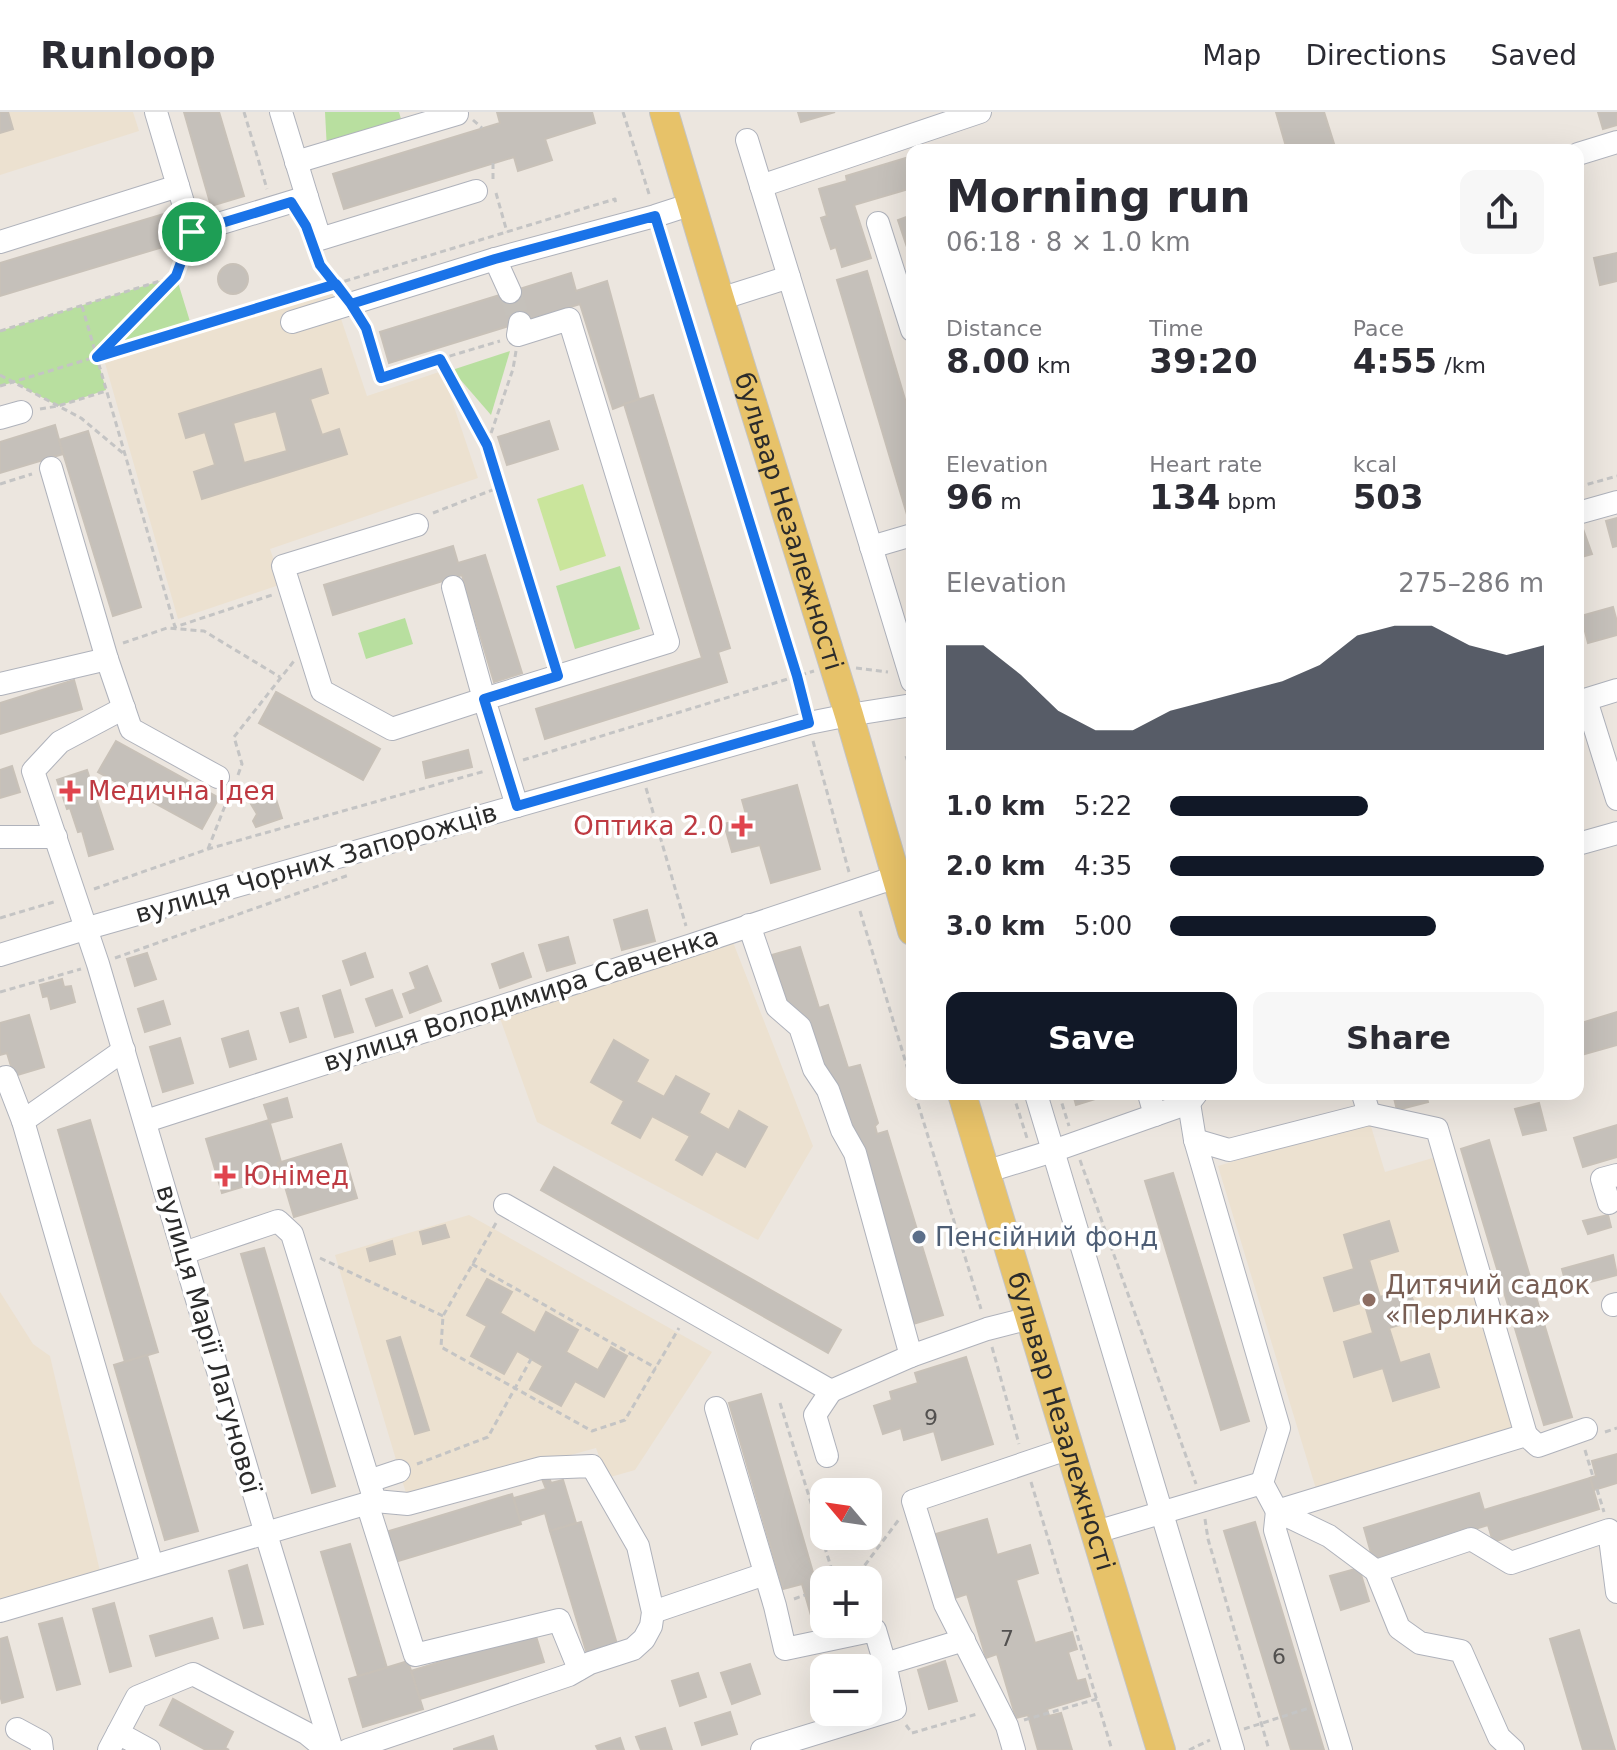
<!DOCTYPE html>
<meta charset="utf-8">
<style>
:root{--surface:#fff;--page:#f7f7f7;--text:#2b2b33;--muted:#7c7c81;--line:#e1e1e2;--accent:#111827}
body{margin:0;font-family:"DejaVu Sans",sans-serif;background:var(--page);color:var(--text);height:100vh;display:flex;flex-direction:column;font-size:30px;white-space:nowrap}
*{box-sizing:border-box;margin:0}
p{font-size:26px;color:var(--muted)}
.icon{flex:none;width:44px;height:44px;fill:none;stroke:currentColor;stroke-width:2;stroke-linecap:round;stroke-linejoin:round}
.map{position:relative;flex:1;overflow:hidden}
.sheet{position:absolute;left:906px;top:32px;width:678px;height:956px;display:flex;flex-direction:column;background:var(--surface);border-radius:16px;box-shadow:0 8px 32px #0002}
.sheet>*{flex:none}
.needle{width:52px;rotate:299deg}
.tools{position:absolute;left:810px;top:1366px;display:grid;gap:16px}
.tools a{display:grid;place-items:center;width:72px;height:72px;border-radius:16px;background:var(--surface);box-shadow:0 8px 32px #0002;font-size:40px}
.pin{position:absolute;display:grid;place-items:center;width:68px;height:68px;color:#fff;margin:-34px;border:4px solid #fff;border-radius:50%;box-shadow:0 2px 8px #0007}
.round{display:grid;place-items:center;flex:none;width:84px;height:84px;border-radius:16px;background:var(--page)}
.headline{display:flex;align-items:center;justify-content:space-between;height:136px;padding:0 40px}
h1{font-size:44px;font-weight:600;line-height:60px}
.stats{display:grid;grid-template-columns:repeat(3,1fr);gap:12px;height:136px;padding:8px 40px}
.stats div{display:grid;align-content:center}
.stats b{font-size:34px;font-weight:600}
.stats small{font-size:22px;font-weight:400}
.stats p{font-size:22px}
.chart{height:224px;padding:16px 40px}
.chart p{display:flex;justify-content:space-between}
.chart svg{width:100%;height:144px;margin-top:8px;fill:var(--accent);opacity:.7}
.button{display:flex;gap:16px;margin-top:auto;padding:16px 40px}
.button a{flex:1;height:92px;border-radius:16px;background:var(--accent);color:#fff;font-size:32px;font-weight:600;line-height:92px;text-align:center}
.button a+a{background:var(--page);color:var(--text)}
ul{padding:0 40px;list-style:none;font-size:26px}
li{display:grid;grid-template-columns:128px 96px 1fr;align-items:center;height:60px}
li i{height:20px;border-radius:10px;background:var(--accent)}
header{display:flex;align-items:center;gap:48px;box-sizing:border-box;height:112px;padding:0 40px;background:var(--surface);border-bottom:2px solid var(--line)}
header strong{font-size:38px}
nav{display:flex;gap:44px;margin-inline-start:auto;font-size:28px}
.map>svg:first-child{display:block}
.education{fill:#ece1d0}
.green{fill:#b8df9f}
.pitch{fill:#cae59c}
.building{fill:#c5c0ba;stroke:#c8c1b8;stroke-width:2;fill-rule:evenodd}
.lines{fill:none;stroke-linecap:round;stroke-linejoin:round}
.minor-tunnel{stroke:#c5c1bb;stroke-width:22;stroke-dasharray:22 11;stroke-linecap:butt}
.minor-casing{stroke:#afb2bb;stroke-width:24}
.major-casing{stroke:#c4c4c4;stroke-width:30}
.path{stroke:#c4c4c4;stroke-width:3;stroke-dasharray:6 4;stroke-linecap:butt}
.minor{stroke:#fff;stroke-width:22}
.major{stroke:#e7c269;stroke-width:28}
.route-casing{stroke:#fff;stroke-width:16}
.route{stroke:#1a73e8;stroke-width:10}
.health-dot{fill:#e0444e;stroke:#fff;stroke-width:3}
.service-dot{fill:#5c6f8a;stroke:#fff;stroke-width:3}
.education-dot{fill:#8d6e63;stroke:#fff;stroke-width:3}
.labels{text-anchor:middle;stroke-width:7;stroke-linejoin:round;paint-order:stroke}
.number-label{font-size:22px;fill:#52504f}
.street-label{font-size:26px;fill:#2b2b2b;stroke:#fff}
.health-label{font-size:26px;fill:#be3a42;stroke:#fff;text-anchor:start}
.service-label{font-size:26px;fill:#4e5e75;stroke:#fff;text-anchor:start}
.education-label{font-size:26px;fill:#785e54;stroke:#fff;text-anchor:start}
</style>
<header>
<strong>Runloop</strong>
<nav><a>Map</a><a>Directions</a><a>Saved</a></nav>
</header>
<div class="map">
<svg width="1617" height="1638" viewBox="0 0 1617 1638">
<rect width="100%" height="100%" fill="#ece6df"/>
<g class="education">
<polygon points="0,0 133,0 139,19 0,63"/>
<polygon points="332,180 367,284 442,259 478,366 270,437 282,472 178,507 105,251"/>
<polygon points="729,820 813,1034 758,1128 537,1010 496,895"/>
<polygon points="1369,1008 1385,1060 1436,1045 1519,1315 1316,1377 1218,1054"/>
<polygon points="469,1103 712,1240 635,1358 607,1366 596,1336 408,1388 335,1143"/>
<polygon points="0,1180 33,1232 50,1244 102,1468 0,1499"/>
</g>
<g class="green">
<polygon points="325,0 399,0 403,14 327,38"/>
<polygon points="176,164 192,216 97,245 106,278 58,294 14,270 0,274 0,219"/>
<polygon points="510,239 491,303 452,258"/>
<polygon points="620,454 640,517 575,537 556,474"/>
<polygon points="405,506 413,532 366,547 358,521"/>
</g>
<polygon class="pitch" points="583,372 606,444 560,459 537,387"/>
<g class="building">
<polygon points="0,0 8,0 13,17 0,21"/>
<polygon points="184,0 219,0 244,84 211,94"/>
<polygon points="497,0 592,0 595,11 545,27 552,48 518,59 514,45 344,97 333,62 500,11"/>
<polygon points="798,0 835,0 801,10"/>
<polygon points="1276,0 1324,0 1336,38 1287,38"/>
<polygon points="1598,0 1617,0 1617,13 1603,17"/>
<polygon points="912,44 912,76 854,93 871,146 842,155 836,135 831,137 821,106 827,104 819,77 847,69 846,64"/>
<polygon points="167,101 176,131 0,184 0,151"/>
<polygon points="912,103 912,137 908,138 898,108"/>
<polygon points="1617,141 1617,169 1600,173 1594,146"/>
<circle cx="233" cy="167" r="15"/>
<polygon points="867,159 912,311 911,416 837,168"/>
<polygon points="571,161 576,179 607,169 639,287 613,297 580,192 389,251 380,220"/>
<path d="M321 257 328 281 310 287 322 323 339 317 347 342 202 387 194 360 215 353 205 320 186 326 179 302ZM276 299 287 339 244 351 233 311Z"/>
<polygon points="653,283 730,536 718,540 727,570 545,627 536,597 702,546 624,292"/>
<polygon points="549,309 558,337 507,353 498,325"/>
<polygon points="55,313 63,342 0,361 0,330"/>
<polygon points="88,319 141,495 113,504 59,328"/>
<polygon points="1617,406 1617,434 1613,435 1606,409"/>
<polygon points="1583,417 1592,442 1578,446 1578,418"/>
<polygon points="453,434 458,451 485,443 522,561 494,570 462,463 333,503 324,473"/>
<polygon points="1613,495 1617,510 1617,523 1588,531 1581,504"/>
<polygon points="74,568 82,597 0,622 0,591"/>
<polygon points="276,580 380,637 363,668 259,611"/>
<polygon points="116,629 219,686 202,717 98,660"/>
<polygon points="468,638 472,655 426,666 423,650"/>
<polygon points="12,654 20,680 0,686 0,658"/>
<polygon points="87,658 113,737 89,744 82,719 78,720 70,696 67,697 57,668"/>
<polygon points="797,673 820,757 771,771 760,733 732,740 724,712 747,706 742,688"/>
<polygon points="275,684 282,706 256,715 253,709 257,702 251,692"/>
<polygon points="647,798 655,829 622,838 614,808"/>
<polygon points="568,825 575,851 547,859 539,833"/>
<polygon points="800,835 819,896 828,893 848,956 860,953 878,1011 875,1014 877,1022 887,1019 943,1203 913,1212 821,964 802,902 792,905 772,843"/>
<polygon points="147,841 156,867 135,874 127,847"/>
<polygon points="365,841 373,865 351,873 343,849"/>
<polygon points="523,841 531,865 500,876 492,852"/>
<polygon points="427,854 441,889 410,901 403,882 416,877 410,861"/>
<polygon points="62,867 64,875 71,874 75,890 51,897 48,884 43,885 40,873"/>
<polygon points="340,878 353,920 335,925 323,884"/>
<polygon points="392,878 402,905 376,914 366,887"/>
<polygon points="163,889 170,912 145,920 138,897"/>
<polygon points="298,896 306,925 290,930 281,901"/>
<polygon points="1617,900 1617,933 1578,944 1578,912"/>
<polygon points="29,903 44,955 14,964 7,941 0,943 0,911"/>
<polygon points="248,919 256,947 230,955 222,927"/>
<polygon points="180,926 193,971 163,980 150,935"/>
<polygon points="614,928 648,948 636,970 664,985 676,964 709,982 699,1001 729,1018 739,999 767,1015 745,1055 716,1039 702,1063 676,1048 690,1024 652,1004 640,1026 612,1011 624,989 591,970"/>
<polygon points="1073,982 1107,982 1108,983 1076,993"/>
<polygon points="1393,982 1426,982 1428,990 1397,998"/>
<polygon points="287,986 292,1005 270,1011 264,993"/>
<polygon points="1539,991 1546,1018 1523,1023 1515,997"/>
<polygon points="90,1008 158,1240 125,1250 58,1018"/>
<polygon points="269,1008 281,1050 278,1051 282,1063 222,1081 206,1027"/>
<polygon points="1617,1013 1617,1045 1583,1055 1574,1026"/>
<polygon points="1489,1028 1572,1305 1544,1313 1461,1037"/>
<polygon points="341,1032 357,1086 294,1105 278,1051"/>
<polygon points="554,1055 841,1218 828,1241 541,1078"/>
<polygon points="1173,1061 1249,1309 1221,1318 1145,1069"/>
<polygon points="1608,1103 1611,1115 1588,1122 1583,1109"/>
<polygon points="1389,1109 1398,1139 1369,1148 1380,1185 1409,1176 1419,1207 1389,1216 1400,1251 1429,1242 1439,1275 1393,1289 1383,1256 1354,1265 1344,1230 1373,1221 1364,1190 1334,1199 1324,1166 1354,1157 1344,1123"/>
<polygon points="445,1113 449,1125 423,1132 420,1120"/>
<polygon points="392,1129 395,1142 370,1149 367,1137"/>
<polygon points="264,1136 335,1374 312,1381 241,1142"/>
<polygon points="1613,1143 1617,1163 1567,1176 1562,1157"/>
<polygon points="487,1167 512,1180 500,1201 535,1221 546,1200 578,1218 566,1240 598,1258 611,1235 627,1244 604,1285 575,1269 561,1294 530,1277 543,1254 517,1239 504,1262 471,1244 487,1214 467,1203"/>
<polygon points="400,1225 429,1318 415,1322 387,1229"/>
<polygon points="147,1243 198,1419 165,1428 114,1253"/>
<polygon points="966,1245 993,1332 942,1348 934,1319 904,1328 901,1316 883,1322 874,1294 892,1288 890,1280 918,1271 915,1261"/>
<polygon points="761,1282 819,1481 824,1480 824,1511 814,1514 802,1472 783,1477 729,1291"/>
<polygon points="1617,1342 1617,1371 1594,1378 1590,1366 1596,1364 1592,1349"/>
<polygon points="549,1365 551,1371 563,1368 576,1411 550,1419 545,1401 520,1409 514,1386 546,1377 542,1367"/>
<polygon points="1590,1366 1599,1397 1493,1430 1488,1413 1373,1448 1364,1416 1479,1381 1484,1398"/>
<polygon points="512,1382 521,1412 395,1450 386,1420"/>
<polygon points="987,1407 997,1443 1030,1433 1038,1461 1016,1468 1035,1531 1072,1520 1077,1537 1068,1540 1077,1569 1085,1567 1090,1584 1047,1597 1049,1604 1061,1601 1072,1638 1038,1638 1028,1603 1016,1606 997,1542 986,1546 967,1482 955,1486 936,1422"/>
<polygon points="581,1410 617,1532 587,1542 550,1419"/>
<polygon points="1255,1410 1324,1638 1291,1638 1224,1419"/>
<polygon points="350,1432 387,1556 358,1564 321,1440"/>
<polygon points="247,1453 263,1512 244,1516 229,1459"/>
<polygon points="1359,1456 1369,1489 1341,1498 1330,1464"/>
<polygon points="114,1491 131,1554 110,1560 93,1497"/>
<polygon points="62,1506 80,1572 57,1578 39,1512"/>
<polygon points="212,1506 218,1526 156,1544 150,1524"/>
<polygon points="1579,1518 1590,1555 1615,1638 1583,1638 1550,1527"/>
<polygon points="535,1521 544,1550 420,1587 411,1559"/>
<polygon points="7,1525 23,1585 2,1591 0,1583 0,1527"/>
<polygon points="408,1549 423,1597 363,1615 349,1567"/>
<polygon points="945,1549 957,1589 929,1597 918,1558"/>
<polygon points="750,1552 760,1582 732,1592 721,1561"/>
<polygon points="698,1561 706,1585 680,1594 672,1569"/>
<polygon points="173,1587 233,1620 225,1636 229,1638 206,1638 160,1613"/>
<polygon points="730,1600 737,1622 702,1633 695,1611"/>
<polygon points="665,1616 672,1638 641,1638 636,1625"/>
<polygon points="493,1624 497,1638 454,1638 454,1637"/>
<polygon points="620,1626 624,1638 598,1638 596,1634"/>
</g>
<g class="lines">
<polyline class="minor-tunnel" points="510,180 520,211"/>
<defs>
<g id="minor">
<polyline points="281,0 307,85"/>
<polyline points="747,28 789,165"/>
<polyline points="1578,42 1617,30"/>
<polyline points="296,50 457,2 456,0"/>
<polyline points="178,74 192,120 307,85 320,127 476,79"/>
<polyline points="761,74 980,0"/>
<polyline points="878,111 912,218"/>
<polyline points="0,130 178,74 156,0"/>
<polyline points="495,147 510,180"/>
<polyline points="720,187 789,165 912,569"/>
<polyline points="292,210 495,147 655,104 692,92"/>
<polyline points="0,306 21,300"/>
<polyline points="51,356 107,547 131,617 218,665"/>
<polyline points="1578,401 1617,390"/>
<polyline points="417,413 283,454 322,579 392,617 484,587 453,475"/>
<polyline points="871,435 912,423"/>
<polyline points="0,572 107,547"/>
<polyline points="1586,588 1617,687"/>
<polyline points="1578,590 1617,578"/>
<polyline points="124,596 60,630 33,659 98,852 266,1422 332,1638"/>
<polyline points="517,694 484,587 668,530 569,207 518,223 520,211"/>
<polyline points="0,725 56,725"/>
<polyline points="1578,732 1617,721"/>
<polyline points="749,813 777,895 800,915 814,957 828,978 842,1018 855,1041 911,1244 987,1217 1030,1206"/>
<polyline points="0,843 88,816 809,611 849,603 912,593"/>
<polyline points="0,967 6,965 23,1009 152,1453"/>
<polyline points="1036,982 1233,1638"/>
<polyline points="1149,982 1155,1003"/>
<polyline points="1363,982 1369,1002"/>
<polyline points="1189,991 1195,1028 1279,1316 1262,1371"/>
<polyline points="23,1009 124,938"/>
<polyline points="146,1009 692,833 896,765"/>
<polyline points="1195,1028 1229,1038 1369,1002 1437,1017 1526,1323"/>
<polyline points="985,1060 1053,1039 1189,991 1196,982"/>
<polyline points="1609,1091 1602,1067 1617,1063"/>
<polyline points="505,1093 831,1279 911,1244"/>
<polyline points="184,1141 278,1109 292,1122 375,1389"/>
<polyline points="1613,1193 1617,1192"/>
<polyline points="716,1296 775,1494 785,1537 875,1518 885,1552"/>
<polyline points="827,1344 815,1303 831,1279"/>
<polyline points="369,1369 399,1359"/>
<polyline points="367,1391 415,1543 559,1508 579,1557"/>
<polyline points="1096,1420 1262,1371 1277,1399 1526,1323 1538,1334 1586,1317"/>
<polyline points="1376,1459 1471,1427 1511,1451 1609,1418 1617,1480"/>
<polyline points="0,1499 375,1389 408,1392 541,1356 592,1354 638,1434 653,1500 651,1514 644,1527 633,1537 590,1551 569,1563 348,1638"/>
<polyline points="653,1500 765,1462"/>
<polyline points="17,1617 41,1630 42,1638"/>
<polyline points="118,1621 149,1638"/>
<polyline points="109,1638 137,1585 193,1562 306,1621 327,1638"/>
<polyline points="762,1638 895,1597 885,1552 964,1528"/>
<polyline points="1014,1638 1007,1614 945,1492 913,1389 1070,1336"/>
<polyline points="1341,1638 1275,1418 1277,1399 1329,1424 1376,1459 1399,1516 1420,1531 1461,1539 1499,1625 1513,1638"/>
</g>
<g id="major">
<path id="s1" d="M664 0 720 187 849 603 912 819"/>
<path id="s2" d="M962 982 1161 1638"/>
</g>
</defs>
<use href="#minor" class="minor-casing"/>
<use href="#major" class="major-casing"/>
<g class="path">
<polyline points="244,0 267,77"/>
<polyline points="623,0 650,85"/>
<polyline points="473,8 482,16"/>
<polyline points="493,51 493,70"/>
<polyline points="496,81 507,120"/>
<polyline points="661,123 797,564 804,594"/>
<polyline points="318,147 320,153 336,173"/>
<polyline points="82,194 175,515 272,483"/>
<polyline points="361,209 366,216 381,266 440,247 487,333"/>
<polyline points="0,219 176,164"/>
<polyline points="516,239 513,257 487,333 552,545"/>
<polyline points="100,242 176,164 185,138"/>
<polyline points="440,247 500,229"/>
<polyline points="0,263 81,306 124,342"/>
<polyline points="0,274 615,87 616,94"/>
<polyline points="40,297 58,294 106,279"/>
<polyline points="0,372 32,362"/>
<polyline points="1578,375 1617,364"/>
<polyline points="433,401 500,375"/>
<polyline points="123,531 167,516 204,519 280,565"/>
<polyline points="856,556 888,560"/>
<polyline points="813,629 849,760"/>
<polyline points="906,644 912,662"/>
<polyline points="523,648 814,559"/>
<polyline points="238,663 242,652 234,625 294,549"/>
<polyline points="646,676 686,814"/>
<polyline points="208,737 230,681"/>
<polyline points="94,777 208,737 485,659"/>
<polyline points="860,799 912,971"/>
<polyline points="0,806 57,789"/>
<polyline points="115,846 349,763"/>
<polyline points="0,880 81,857"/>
<polyline points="915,982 981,1197"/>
<polyline points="1013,982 1027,1026"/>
<polyline points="1059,982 1069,1014"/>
<polyline points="1080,1048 1196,1372"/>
<polyline points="496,1111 443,1204 441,1235 592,1319 625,1308 679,1216"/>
<polyline points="320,1146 443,1204"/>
<polyline points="472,1152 656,1256"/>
<polyline points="992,1235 1019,1332"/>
<polyline points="780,1291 835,1468"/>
<polyline points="1605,1320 1617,1316"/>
<polyline points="1585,1338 1593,1365"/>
<polyline points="417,1352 488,1325 531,1247"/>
<polyline points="1031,1370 1112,1638"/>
<polyline points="1597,1377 1604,1400"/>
<polyline points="1205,1407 1208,1427 1269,1638"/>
<polyline points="839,1468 862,1457 900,1406"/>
<polyline points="818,1479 824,1476"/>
<polyline points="794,1487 805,1483"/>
<polyline points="1024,1608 1097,1587"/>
<polyline points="906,1613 912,1621 977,1602 979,1603"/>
<polyline points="1244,1617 1309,1596"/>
<polyline points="1189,1638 1210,1628"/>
</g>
<use href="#minor" class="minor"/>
<use href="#major" class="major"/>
</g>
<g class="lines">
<defs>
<polyline id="route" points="192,120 291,90 306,114 320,153 351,192 366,216 381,266 440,247 487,333 558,564 484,587 517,694 809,611 797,564 655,104 495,147 351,192 336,172 97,245 176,164 192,120"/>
</defs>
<use href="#route" class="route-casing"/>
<use href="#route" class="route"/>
</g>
<g class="health-dot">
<path d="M66 667h8v8h8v8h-8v8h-8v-8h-8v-8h8z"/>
<path d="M738 702h8v8h8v8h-8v8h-8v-8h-8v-8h8z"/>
<path d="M221 1052h8v8h8v8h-8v8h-8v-8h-8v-8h8z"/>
</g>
<circle class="service-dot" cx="919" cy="1125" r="8"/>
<circle class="education-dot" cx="1369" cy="1188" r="8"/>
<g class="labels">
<g class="number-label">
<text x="931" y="1313">9</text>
<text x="1007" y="1534">7</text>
<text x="1279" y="1552">6</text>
</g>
<g class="street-label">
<text dy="9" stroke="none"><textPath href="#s1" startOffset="428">бульвар Незалежності</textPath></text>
<text transform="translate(316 751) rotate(-16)" y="9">вулиця Чорних Запорожців</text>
<text transform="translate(521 887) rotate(-18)" y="9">вулиця Володимира Савченка</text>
<text transform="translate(209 1227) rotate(74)" y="9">вулиця Марії Лагунової</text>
<text dy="9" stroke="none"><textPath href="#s2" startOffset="342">бульвар Незалежності</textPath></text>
</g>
<g class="health-label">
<text x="88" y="688">Медична Ідея</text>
<text x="724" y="723" text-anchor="end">Оптика 2.0</text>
<text x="243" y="1073">Юнімед</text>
</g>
<g class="service-label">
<text x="935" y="1134">Пенсійний фонд</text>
</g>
<g class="education-label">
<text x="1385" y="1182">Дитячий садок<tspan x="1385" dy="30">«Перлинка»</tspan></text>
</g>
</g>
</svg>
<div class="tools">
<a><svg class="needle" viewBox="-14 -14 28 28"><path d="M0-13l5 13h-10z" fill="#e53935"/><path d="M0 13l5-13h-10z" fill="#7c7c81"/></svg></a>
<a>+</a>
<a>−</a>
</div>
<div class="pin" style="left:192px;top:120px;background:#1e9e55"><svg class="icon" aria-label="arrive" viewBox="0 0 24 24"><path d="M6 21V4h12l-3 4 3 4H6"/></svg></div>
<section class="sheet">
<div class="headline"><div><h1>Morning run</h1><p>06:18 · 8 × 1.0 km</p></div><a class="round"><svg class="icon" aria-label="share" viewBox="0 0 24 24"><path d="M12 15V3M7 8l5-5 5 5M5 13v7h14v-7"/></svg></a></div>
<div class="stats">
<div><p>Distance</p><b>8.00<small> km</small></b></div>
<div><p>Time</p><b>39:20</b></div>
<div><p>Pace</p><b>4:55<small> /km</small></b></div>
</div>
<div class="stats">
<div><p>Elevation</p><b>96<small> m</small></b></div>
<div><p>Heart rate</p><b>134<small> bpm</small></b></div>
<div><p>kcal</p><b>503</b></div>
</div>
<div class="chart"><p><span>Elevation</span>275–286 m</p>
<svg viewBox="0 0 160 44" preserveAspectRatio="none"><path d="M0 44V12L10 12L20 21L30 32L40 38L50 38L60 32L70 29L80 26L90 23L100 18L110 9L120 6L130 6L140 12L150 15L160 12V44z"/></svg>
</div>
<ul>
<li><b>1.0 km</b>5:22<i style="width:53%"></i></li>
<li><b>2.0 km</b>4:35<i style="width:100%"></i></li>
<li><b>3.0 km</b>5:00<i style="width:71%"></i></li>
</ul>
<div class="button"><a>Save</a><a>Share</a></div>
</section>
</div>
